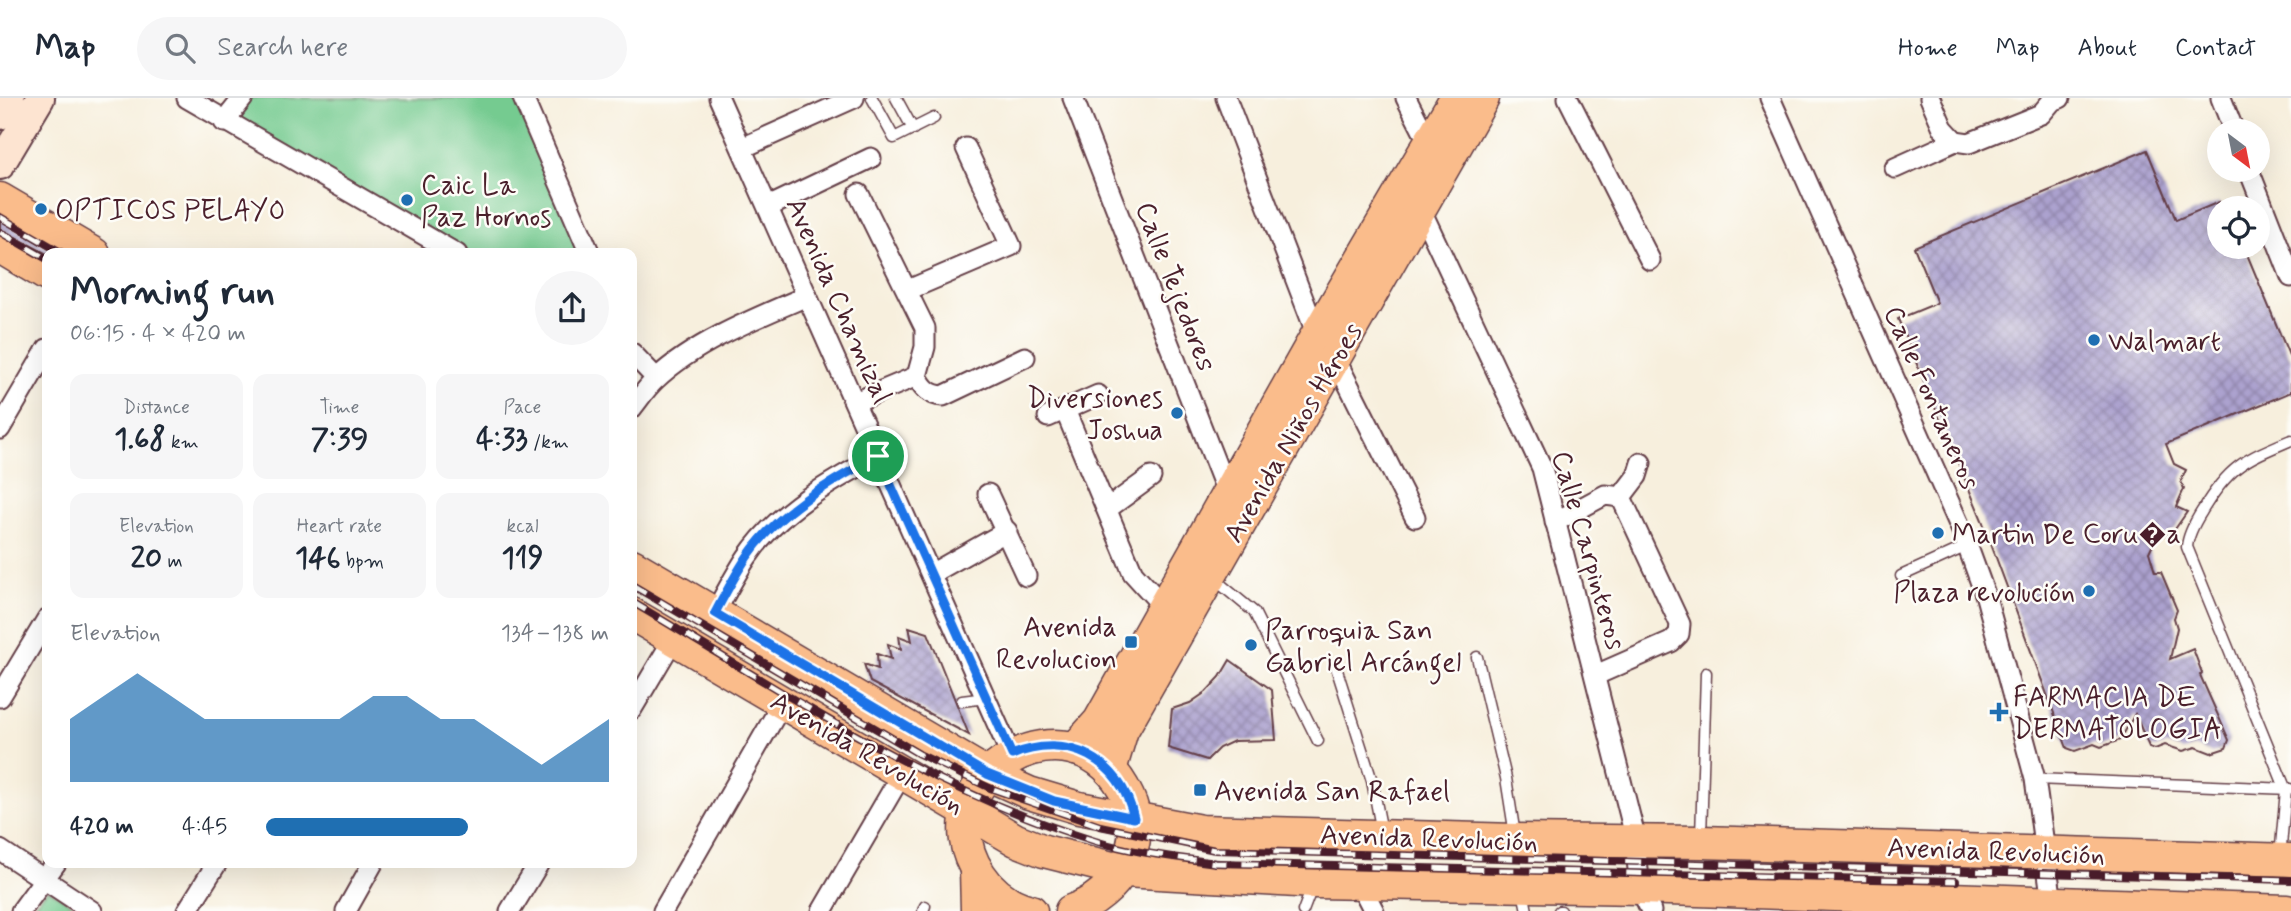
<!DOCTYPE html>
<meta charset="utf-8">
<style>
:root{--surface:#fff;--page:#f6f6f7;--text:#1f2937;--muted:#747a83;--line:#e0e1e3;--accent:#1f6fb2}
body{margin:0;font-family:Mynerve,sans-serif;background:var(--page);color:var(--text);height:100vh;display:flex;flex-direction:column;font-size:26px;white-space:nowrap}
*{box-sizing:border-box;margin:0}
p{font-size:23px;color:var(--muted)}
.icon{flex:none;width:38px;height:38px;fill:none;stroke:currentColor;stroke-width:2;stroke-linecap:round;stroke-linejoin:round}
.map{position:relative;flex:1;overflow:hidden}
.sheet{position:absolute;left:42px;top:150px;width:595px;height:620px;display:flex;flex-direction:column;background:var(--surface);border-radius:14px;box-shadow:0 7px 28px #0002}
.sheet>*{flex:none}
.needle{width:46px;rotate:148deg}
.buttons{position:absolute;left:2207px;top:21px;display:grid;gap:14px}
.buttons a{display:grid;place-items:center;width:63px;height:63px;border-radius:50%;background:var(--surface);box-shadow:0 7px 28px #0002;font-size:35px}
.pin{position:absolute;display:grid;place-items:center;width:60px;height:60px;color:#fff;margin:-30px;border:4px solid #fff;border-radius:50%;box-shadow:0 2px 7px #0007}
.round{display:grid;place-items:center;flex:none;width:74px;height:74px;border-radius:37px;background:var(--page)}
.head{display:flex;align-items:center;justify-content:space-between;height:119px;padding:0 28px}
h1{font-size:38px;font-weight:700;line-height:52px}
.figures{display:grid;grid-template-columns:repeat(3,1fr);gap:10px;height:119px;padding:7px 28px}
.figures div{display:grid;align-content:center;border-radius:14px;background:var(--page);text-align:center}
.figures b{font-size:30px;font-weight:700}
.figures small{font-size:19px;font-weight:400}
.figures p{font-size:19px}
.chart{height:196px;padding:14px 28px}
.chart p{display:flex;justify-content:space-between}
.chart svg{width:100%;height:126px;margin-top:7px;fill:var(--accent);opacity:.7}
ul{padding:0 28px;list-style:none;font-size:23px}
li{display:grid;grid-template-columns:112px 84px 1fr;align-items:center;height:52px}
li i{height:18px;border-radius:9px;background:var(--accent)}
header{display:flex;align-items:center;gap:42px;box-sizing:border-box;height:98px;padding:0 35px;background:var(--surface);border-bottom:2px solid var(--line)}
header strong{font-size:33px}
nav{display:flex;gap:38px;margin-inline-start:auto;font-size:24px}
.search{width:490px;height:63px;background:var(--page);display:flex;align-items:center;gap:18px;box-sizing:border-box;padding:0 24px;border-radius:38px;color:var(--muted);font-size:26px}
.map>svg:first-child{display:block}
.green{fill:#74cb90;stroke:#5f755e;stroke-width:2}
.building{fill:url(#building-cross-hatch)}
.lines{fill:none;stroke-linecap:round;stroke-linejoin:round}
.lane-casing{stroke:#643e46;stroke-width:13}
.street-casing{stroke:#643e46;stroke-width:23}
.secondary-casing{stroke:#643e46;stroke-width:32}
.primary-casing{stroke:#643e46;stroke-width:35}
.lane{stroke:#fff;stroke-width:10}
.street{stroke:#fff;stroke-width:19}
.secondary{stroke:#fde4d1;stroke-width:28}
.primary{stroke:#fabc8b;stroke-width:32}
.rail-casing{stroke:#4a1f2b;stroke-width:8}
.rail{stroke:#fdfcf7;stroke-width:5;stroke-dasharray:16;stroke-linecap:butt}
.route-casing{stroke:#fff;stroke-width:14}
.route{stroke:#1a73e8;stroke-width:9}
.poi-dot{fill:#1f6fb2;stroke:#fdfcf7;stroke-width:2.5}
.labels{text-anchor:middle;stroke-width:5;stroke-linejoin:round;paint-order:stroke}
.poi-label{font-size:28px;fill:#4a1f2b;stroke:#fdfcf7;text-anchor:start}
.street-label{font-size:28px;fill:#4a1f2b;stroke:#fdfcf7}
</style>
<header>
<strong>Map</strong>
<div class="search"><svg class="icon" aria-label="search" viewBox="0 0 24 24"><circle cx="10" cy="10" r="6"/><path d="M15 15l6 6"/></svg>Search here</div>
<nav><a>Home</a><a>Map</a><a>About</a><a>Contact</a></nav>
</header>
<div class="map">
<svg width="2291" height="813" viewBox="0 0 2291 813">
<defs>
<pattern id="building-cross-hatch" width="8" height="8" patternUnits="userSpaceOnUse" patternTransform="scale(1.75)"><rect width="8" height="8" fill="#aca2cf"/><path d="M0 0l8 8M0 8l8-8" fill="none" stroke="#8e83a8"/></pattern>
</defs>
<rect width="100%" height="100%" fill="#fdfcf7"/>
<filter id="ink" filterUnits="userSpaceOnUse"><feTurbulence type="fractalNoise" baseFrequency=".0143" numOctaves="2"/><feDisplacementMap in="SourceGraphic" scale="14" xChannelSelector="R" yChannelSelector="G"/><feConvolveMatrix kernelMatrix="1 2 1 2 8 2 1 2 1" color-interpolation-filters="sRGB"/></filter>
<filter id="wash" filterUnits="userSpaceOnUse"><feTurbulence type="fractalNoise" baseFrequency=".00686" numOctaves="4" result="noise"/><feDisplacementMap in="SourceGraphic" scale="28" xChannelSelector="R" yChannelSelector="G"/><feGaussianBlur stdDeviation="1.57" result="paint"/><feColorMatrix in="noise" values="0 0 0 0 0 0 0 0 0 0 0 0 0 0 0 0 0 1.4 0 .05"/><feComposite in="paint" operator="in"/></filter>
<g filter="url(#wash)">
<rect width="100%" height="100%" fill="#f7efdd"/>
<g class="green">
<polygon points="248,0 519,0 588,156 463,156 233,20"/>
<polygon points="48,791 83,813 28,813"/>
</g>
<g id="blocks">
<g class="building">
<polygon points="2147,52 2176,122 2219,104 2219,149 2244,149 2291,262 2291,294 2166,346 2174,366 2186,372 2181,383 2184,391 2176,409 2187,414 2173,434 2155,441 2149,454 2155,474 2161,474 2177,512 2174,520 2177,530 2170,561 2193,551 2202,575 2200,577 2229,642 2226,650 2211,655 2196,649 2183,653 2165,647 2155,651 2149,649 2135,616 2120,642 2101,649 2094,646 2075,653 2067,650 1982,422 1898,221 1937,205 1914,149"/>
<polygon points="0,122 57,156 47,156 0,131"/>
<polygon points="909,529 928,535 969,637 870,584 864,566 878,571 877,556 891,561 888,546 901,551 899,538 912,543"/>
<polygon points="1230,562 1272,592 1276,642 1234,643 1219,650 1207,662 1168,650 1172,611 1190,605 1206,594 1220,579"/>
</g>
</g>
</g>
<g filter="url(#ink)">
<use href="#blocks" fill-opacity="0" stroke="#643e46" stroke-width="2"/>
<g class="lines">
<defs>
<g id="lane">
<polyline points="872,0 894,40 934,20"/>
<polyline points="896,0 913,31"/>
<polyline points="1901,478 1967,448"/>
<polyline points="1213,480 1254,514 1318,643"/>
<polyline points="1477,559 1506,680 1515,737"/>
<polyline points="1336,569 1372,683 1382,734"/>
<polyline points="962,603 986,600"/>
<polyline points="2035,681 2290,691"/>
<polyline points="1701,739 1706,575"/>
<path d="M2280 759 2286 692 2187 449C2188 436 2195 424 2202 413 2229 368 2244 362 2291 342"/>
<polyline points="1523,793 1527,813"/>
<polyline points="923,813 925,808"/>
<polyline points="1303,813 1313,787"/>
<polyline points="1559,813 1561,813"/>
</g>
<g id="street">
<polyline points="187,0 457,156"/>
<polyline points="523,0 590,156"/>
<polyline points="719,0 1011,657"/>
<polyline points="1073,0 1228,397"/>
<polyline points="1226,0 1317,237"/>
<polyline points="1406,0 1432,51"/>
<polyline points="1568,0 1650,162"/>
<polyline points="1770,0 1962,433 1986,499 2035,681 2053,812"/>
<polyline points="1930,0 1943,30 1955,43"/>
<polyline points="2221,0 2234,33"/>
<polyline points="224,24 243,0"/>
<polyline points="742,50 854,0"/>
<polyline points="1895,70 1955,43 1969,45 2041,16 2052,3 2060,0"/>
<polyline points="2249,72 2291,179"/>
<path d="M859 96 925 230V249L917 278C923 290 929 297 943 298L1025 259"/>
<polyline points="768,109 871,60"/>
<polyline points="1420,110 1542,370 1634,734 1640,790 1651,813"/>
<polyline points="908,192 1011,148 966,50"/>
<polyline points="632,255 656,280"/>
<polyline points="1335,260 1415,419"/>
<polyline points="855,304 917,278"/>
<path d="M632 310C640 300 647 289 656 281 695 244 758 219 807 198"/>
<polyline points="1065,312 1133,475 1164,509"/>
<polyline points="1048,319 1098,297"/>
<polyline points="0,331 47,251"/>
<polyline points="988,396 1026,478"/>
<polyline points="1621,399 1637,378 1641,365"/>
<polyline points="1107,411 1151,379"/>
<polyline points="1555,424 1605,397 1621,399"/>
<polyline points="931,476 1007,433"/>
<path d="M715 515C725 496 735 477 747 459 778 413 830 384 878 358"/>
<polyline points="1596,577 1671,544 1679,536 1680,526 1621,399"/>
<polyline points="0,599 47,521"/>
<polyline points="632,611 674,540"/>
<polyline points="0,752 92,813"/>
<polyline points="1360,786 1374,813"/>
<polyline points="21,813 56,765"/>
<polyline points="187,813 217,765"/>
<polyline points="346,813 373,765"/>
<polyline points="510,813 539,765"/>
<polyline points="663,813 783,604"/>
<polyline points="822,813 903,674"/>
</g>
<g id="secondary">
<polyline points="0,17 10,0"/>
<polyline points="0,67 40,0"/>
</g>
<g id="primary">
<polyline points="0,101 94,156"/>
<polyline points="0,149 47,177"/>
<polyline points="632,467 987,676 1029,695 1079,710 1201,733 1516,742 1702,744 2291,762"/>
<polyline points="632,516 1016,742 1044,753 1124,773 1314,784 1640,790 2287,813"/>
<polyline points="1075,651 1099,624 1317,237 1456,0"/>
<polyline points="1110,672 1122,632 1483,0"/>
<polyline points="976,771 977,813"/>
<path d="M1031 813C1010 808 992 795 980 777 916 681 1076 587 1128 699 1150 746 1116 798 1071 813"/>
</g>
</defs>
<use href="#lane" class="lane-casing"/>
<use href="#street" class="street-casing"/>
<use href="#secondary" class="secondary-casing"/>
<use href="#primary" class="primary-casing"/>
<use href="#lane" class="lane"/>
<use href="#street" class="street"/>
<use href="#secondary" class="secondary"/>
<use href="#primary" class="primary"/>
<defs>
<g id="rail">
<polyline points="0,119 64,156"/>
<polyline points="0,134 47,161"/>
<polyline points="632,487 919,656 990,690 1100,728 1215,752 2291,782"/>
<path d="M632 504C781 592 927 692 1095 743 1134 755 1175 759 1215 765L1956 783"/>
</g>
</defs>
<use href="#rail" class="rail-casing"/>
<use href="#rail" class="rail"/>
</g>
</g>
<g class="lines" filter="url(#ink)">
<defs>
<path id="route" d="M878 358 1012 657C1067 634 1121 661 1134 720L1054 703 987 676 715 515C725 496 735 477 747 459 778 413 830 384 878 358Z"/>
</defs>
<use href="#route" class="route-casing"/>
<use href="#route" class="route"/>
</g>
<g class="poi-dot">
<circle cx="407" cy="102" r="7"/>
<circle cx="41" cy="111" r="7"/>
<circle cx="2094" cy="242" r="7"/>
<circle cx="1177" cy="315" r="7"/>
<circle cx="1938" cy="435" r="7"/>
<circle cx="2089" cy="493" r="7"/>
<rect x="1124" y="537" width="14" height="14" rx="3.5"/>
<circle cx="1251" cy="547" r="7"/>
<path d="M1995.5 603.5h7v7h7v7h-7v7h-7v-7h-7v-7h7z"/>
<rect x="1193" y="685" width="14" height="14" rx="3.5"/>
</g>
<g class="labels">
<g class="poi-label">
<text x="421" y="96">Caic La<tspan x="421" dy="32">Paz Hornos</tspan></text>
<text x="55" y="121">OPTICOS PELAYO</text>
<text x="2108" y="252">Walmart</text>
<text x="1163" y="309" text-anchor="end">Diversiones<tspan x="1163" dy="32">Joshua</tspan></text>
<text x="1952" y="445">Martin De Coru�a</text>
<text x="2075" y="503" text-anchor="end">Plaza revolución</text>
<text x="1117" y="538" text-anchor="end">Avenida<tspan x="1117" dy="32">Revolucion</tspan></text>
<text x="1265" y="541">Parroquia San<tspan x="1265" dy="32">Gabriel Arcángel</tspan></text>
<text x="2013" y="608">FARMACIA DE<tspan x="2013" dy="32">DERMATOLOGIA</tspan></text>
<text x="1214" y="702">Avenida San Rafael</text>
</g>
<g class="street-label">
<text transform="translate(1177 188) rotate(69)" y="10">Calle Tejedores</text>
<text transform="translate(840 202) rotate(66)" y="10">Avenida Chamizal</text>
<text transform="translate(1933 299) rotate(66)" y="10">Calle Fontaneros</text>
<text transform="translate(1292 334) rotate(-60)" y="10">Avenida Niños Héroes</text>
<text transform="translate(1590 452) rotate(74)" y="10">Calle Carpinteros</text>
<text transform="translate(868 654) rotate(30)" y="10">Avenida Revolución</text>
<text transform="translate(1429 739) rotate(2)" y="10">Avenida Revolución</text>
<text transform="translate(1996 752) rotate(2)" y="10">Avenida Revolución</text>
</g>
</g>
</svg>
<div class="buttons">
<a><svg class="needle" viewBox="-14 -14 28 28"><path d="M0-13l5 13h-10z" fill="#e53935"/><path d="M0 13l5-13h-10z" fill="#747a83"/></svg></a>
<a><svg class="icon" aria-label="locate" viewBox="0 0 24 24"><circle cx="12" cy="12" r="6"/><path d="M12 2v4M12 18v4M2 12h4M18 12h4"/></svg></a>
</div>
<div class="pin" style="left:878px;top:358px;background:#1e9e55"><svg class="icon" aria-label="arrive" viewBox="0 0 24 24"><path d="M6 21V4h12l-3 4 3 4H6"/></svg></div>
<section class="sheet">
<div class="head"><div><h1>Morning run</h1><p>06:15 · 4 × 420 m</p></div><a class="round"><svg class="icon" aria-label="share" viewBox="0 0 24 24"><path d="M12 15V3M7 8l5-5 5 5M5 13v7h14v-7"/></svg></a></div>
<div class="figures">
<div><p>Distance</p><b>1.68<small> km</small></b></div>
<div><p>Time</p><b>7:39</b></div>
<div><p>Pace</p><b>4:33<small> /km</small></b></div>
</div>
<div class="figures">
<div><p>Elevation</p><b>20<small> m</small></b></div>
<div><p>Heart rate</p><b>146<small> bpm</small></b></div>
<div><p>kcal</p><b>119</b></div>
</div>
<div class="chart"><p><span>Elevation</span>134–138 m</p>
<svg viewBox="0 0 160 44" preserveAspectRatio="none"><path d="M0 44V22L10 14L20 6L30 14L40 22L50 22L60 22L70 22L80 22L90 14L100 14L110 22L120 22L130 30L140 38L150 30L160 22V44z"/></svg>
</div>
<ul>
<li><b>420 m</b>4:45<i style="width:59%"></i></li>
</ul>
</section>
</div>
